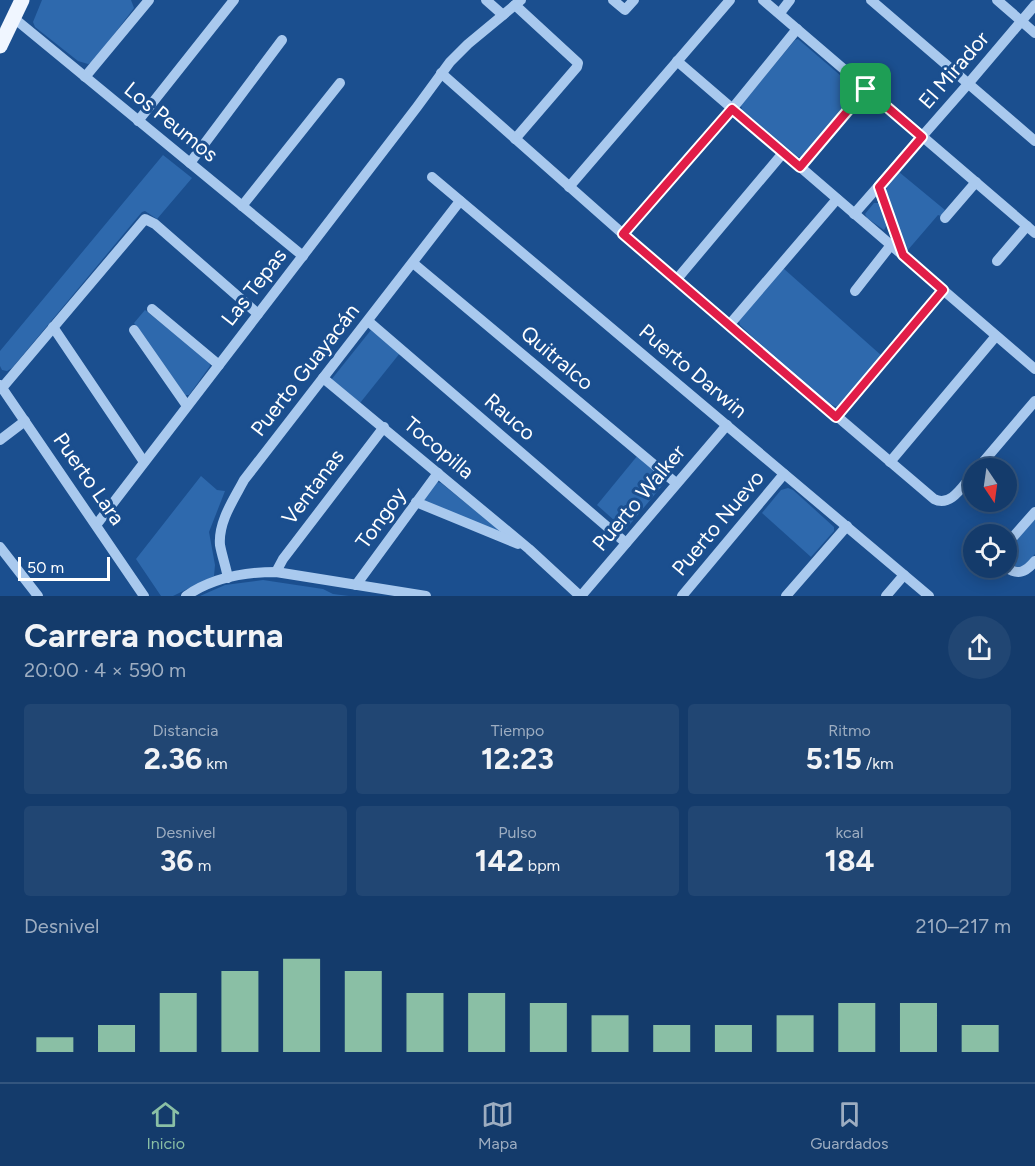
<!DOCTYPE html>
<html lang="es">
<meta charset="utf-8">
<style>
:root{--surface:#143b6b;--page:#214673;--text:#f1f3f6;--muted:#9dadc1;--line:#33557e;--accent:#8abfa5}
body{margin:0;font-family:Figtree,sans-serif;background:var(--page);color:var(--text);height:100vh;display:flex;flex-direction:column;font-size:22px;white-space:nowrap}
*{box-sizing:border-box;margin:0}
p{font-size:20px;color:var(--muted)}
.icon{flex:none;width:33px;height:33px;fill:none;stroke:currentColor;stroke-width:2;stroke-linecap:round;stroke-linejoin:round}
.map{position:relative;height:596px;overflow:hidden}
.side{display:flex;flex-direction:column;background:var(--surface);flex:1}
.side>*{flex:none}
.needle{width:39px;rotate:167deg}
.fabs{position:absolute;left:963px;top:458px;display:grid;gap:12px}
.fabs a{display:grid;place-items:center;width:54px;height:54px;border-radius:50%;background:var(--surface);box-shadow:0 3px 15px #0003,0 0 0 2px var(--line);font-size:30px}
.scale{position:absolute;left:18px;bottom:15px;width:92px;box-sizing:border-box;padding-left:6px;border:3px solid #fff;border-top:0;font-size:16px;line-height:21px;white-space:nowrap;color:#fff;-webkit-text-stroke:4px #1b4f8f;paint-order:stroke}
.pin{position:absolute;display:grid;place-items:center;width:51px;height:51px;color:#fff;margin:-26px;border-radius:12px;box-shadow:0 3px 9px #0006}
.round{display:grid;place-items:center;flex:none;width:63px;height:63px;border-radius:32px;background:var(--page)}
.summary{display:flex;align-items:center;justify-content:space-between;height:102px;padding:0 24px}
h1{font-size:33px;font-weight:700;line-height:45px}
.stats{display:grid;grid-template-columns:repeat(3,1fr);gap:9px;height:102px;padding:6px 24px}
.stats div{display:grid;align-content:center;border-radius:6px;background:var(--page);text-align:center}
.stats b{font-size:30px;font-weight:700}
.stats small{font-size:16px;font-weight:400}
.stats p{font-size:16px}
.chart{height:168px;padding:12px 24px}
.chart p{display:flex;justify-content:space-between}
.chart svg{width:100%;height:108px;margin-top:6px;stroke:var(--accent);stroke-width:6}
.menu{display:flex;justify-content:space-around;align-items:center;height:84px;border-top:2px solid var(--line);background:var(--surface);font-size:16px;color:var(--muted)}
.menu a{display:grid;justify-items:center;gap:3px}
.menu .selected{color:var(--accent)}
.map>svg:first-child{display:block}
.green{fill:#2e69ad}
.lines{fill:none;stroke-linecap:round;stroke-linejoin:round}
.minor{stroke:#a9c9ee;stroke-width:10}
.major{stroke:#f0f6ff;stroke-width:15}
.route-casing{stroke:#fff;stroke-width:12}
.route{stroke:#e11d48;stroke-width:8}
.labels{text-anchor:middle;stroke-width:6;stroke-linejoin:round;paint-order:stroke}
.street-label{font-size:21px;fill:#fff;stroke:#1b4f8f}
</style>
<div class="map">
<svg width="1035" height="596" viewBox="0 0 1035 596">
<rect width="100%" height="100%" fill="#1b4f8f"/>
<g class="green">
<polygon points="42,0 131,0 134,8 93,62 88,64 78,61 35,27 33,22"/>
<polygon points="798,39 855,88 857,93 804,157 798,157 742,110 741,105 795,40"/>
<polygon points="163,155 192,178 157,219 145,211 142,212 12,368 7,371 2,370 0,366 0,351"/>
<polygon points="899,172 945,210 941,216 938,215 907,251 886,192 887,187"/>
<polygon points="874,203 879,203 887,225 884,230 867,218 865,214"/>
<polygon points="783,268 882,356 837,407 830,404 762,346 740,325 739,320"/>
<polygon points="145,310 209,361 210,366 189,395 185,395 134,323"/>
<polygon points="371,330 400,353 360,403 331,380"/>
<polygon points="638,455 666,481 626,529 624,529 597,505"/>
<polygon points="201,476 217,490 225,491 209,532 215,565 214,576 173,596 161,596 136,559"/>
<polygon points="437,482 441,483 509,538 425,501 425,498"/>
<polygon points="788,488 793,490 834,527 834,531 811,557 762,513 781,490"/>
<path d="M1035 519V554L1025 566 1019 568C1010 564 1008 560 1007 551Z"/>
<polygon points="263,580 323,589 333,594 349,596 200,596 225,585"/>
</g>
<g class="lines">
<g class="minor">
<polyline points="486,0 503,15"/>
<polyline points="613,0 625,10 634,0"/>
<polyline points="763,0 1035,233"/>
<polyline points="871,0 1035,141"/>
<polyline points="997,0 1035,33"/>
<polyline points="515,5 578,63 577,67 515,139"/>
<polyline points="780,13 790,0"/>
<polyline points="15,19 303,256"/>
<polyline points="677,61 1035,369"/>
<path d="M441 73 623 234 934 499C951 508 963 485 974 473"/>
<polyline points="85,77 149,0"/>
<polyline points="138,121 234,0"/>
<polyline points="190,163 282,40"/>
<polyline points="800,167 866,89"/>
<polyline points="432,177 929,596"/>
<polyline points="569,187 730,0"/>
<polyline points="878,187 903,255"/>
<polyline points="242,206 340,83"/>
<polyline points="854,214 968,84 1035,5"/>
<polyline points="945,218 976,182"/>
<polyline points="623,234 732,109 797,29"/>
<polyline points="997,261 1027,226"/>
<polyline points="413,263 676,483"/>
<polyline points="677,279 783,153"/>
<polyline points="855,291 891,245"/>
<polyline points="152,309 219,365"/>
<polyline points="368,321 626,543"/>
<polyline points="730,324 837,199"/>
<polyline points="53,327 144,462"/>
<polyline points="134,330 187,406"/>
<polyline points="323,378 529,549 580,596"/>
<polyline points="0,385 144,596"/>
<polyline points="2,388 145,219 155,224 258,314"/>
<polyline points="836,417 943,290"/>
<polyline points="0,440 25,421"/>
<polyline points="890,462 996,336"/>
<polyline points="978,468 1035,401"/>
<polyline points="416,502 518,544"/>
<polyline points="97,524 417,107 450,62 468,44 521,0"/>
<polyline points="1006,545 1035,512"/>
<polyline points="0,547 38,596"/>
<path d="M1006 567C1018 576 1026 572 1035 561"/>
<polyline points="276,572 283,559 384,427"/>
<path d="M228 578C226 567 222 556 220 545 218 522 234 499 244 480L460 201"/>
<polyline points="356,585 438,473"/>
<path d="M186 596C212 578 244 572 276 572L426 596"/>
<polyline points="581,596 727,425"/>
<polyline points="682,596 784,474"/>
<polyline points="786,596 847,526"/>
<polyline points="886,596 904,575"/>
</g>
<polyline class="major" points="0,46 22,0"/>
</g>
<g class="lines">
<defs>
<polygon id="route" points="866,89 922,137 879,187 903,255 943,290 836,417 623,234 732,109 800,167"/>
</defs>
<use href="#route" class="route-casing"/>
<use href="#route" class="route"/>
</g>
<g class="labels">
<g class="street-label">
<text transform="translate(954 70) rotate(-49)" y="7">El Mirador</text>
<text transform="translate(171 122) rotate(39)" y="7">Los Peumos</text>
<text transform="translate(254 287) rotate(-52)" y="7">Las Tepas</text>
<text transform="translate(557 358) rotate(40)" y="7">Quitralco</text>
<text transform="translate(305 370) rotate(-52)" y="7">Puerto Guayacán</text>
<text transform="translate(693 371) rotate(40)" y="7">Puerto Darwin</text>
<text transform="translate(510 417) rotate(41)" y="7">Rauco</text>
<text transform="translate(439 448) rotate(40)" y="7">Tocopilla</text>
<text transform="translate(89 479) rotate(55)" y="7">Puerto Lara</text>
<text transform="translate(313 487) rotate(-53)" y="7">Ventanas</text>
<text transform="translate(639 498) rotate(-50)" y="7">Puerto Walker</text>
<text transform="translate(381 518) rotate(-54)" y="7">Tongoy</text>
<text transform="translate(718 523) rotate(-50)" y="7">Puerto Nuevo</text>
</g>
</g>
</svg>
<div class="fabs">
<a><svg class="needle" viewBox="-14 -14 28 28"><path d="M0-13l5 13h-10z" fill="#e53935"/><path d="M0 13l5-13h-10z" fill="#9dadc1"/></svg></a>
<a><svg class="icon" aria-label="locate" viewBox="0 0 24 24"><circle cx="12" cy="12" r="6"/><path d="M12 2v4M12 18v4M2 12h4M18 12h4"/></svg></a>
</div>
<div class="scale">50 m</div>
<div class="pin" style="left:866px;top:89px;background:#1e9e55"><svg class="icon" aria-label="arrive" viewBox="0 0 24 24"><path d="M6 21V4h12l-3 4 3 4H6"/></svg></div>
</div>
<section class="side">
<div class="summary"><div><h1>Carrera nocturna</h1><p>20:00 · 4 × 590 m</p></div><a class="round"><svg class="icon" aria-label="share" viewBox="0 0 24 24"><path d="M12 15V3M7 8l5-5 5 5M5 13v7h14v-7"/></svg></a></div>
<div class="stats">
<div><p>Distancia</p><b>2.36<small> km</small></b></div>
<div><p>Tiempo</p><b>12:23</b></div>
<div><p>Ritmo</p><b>5:15<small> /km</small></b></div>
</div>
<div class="stats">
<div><p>Desnivel</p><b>36<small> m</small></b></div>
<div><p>Pulso</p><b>142<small> bpm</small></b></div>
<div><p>kcal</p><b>184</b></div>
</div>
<div class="chart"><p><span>Desnivel</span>210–217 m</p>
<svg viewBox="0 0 160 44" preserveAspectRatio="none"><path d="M5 44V38M15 44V33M25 44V20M35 44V11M45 44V6M55 44V11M65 44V20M75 44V20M85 44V24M95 44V29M105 44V33M115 44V33M125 44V29M135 44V24M145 44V24M155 44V33"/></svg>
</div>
</section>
<nav class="menu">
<a class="selected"><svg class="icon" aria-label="home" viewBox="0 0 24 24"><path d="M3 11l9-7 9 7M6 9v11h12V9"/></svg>Inicio</a>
<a><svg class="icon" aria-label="map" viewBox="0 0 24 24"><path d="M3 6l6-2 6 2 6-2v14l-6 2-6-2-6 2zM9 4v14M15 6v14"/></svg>Mapa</a>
<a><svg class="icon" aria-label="saved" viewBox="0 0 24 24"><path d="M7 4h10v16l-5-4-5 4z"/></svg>Guardados</a>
</nav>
